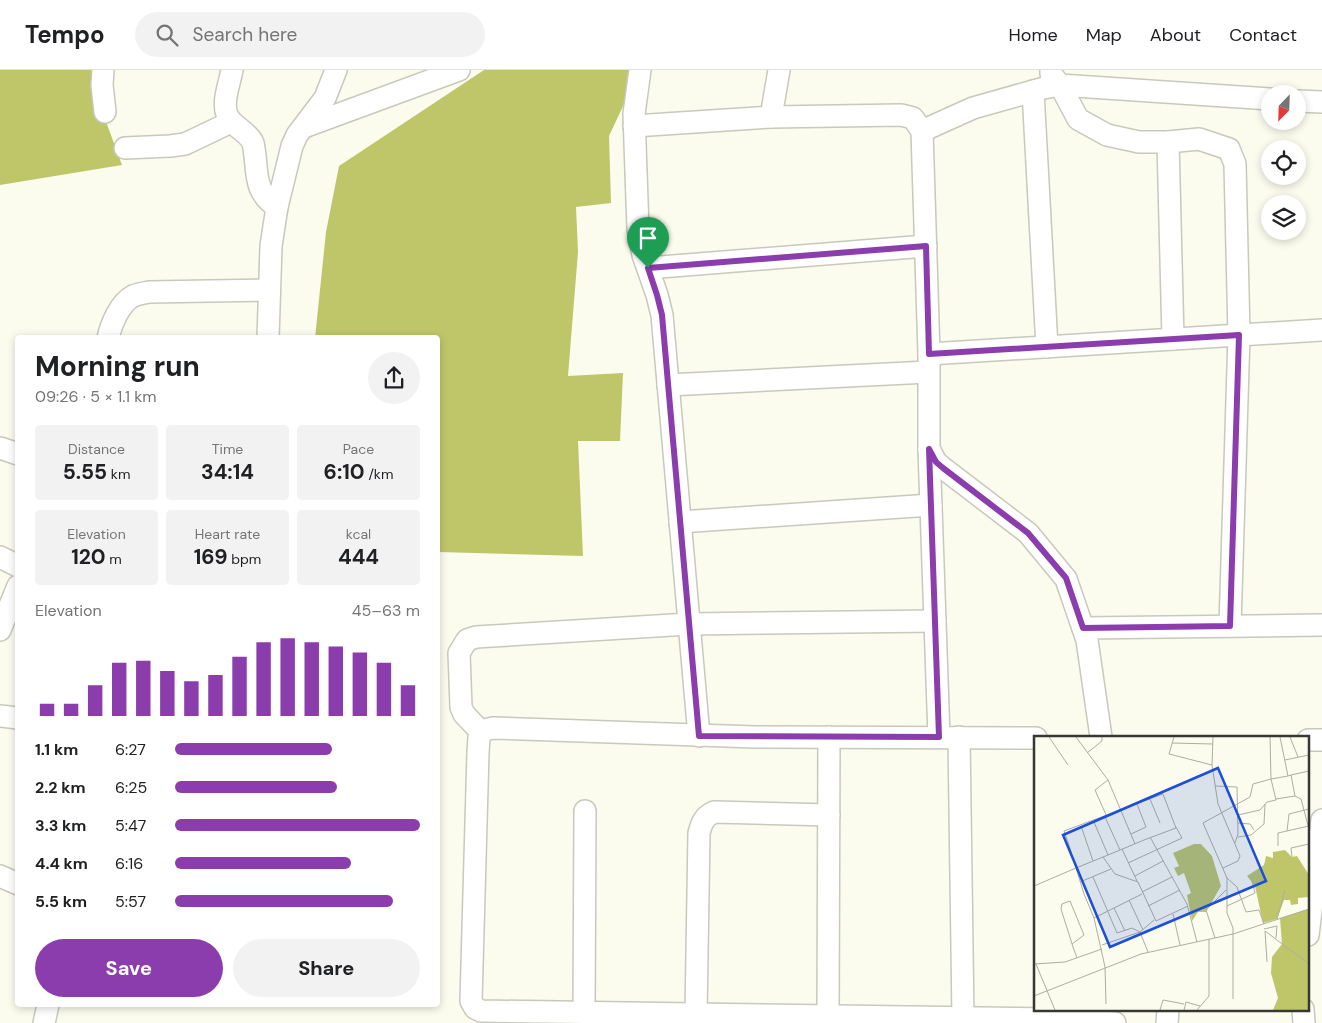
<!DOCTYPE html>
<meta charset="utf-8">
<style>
:root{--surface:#fff;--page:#f2f2f2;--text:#202124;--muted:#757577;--line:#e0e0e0;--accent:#8b3dad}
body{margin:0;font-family:"DM Sans",sans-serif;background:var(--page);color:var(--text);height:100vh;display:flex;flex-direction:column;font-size:19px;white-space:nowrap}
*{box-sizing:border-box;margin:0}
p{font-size:16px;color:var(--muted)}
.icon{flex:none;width:28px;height:28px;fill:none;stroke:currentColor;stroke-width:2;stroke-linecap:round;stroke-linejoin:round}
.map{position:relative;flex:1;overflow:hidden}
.side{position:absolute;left:15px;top:265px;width:425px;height:672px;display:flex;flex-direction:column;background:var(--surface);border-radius:5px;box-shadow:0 2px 8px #0003}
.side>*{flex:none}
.needle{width:32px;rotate:203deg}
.fabs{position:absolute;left:1261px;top:15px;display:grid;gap:10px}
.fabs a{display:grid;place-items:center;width:45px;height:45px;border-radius:50%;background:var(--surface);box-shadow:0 2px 8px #0003;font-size:25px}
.pin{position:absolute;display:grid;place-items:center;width:42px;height:42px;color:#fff;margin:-51px -21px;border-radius:50% 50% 50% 0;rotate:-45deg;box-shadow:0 0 5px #0007}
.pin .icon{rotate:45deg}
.round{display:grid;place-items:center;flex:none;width:52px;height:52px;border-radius:26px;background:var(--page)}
.overview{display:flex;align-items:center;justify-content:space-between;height:85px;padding:0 20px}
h1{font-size:28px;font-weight:700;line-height:38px}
.figures{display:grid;grid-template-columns:repeat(3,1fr);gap:8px;height:85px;padding:5px 20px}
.figures div{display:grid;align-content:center;border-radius:5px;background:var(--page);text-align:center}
.figures b{font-size:21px;font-weight:700}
.figures small{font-size:14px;font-weight:400}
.figures p{font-size:14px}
.chart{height:140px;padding:10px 20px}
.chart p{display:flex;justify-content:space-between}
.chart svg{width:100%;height:90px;margin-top:5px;stroke:var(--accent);stroke-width:6}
.cta{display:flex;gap:10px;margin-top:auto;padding:10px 20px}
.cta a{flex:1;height:58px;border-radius:30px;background:var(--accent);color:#fff;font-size:20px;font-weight:700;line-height:58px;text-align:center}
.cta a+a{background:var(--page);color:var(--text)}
ul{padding:0 20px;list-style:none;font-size:16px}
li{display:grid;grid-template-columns:80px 60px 1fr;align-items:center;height:38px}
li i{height:12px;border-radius:6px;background:var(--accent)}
header{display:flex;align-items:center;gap:30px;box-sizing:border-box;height:70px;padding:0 25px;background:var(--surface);border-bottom:1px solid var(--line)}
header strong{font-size:24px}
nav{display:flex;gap:28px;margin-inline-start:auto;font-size:18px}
.search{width:350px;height:45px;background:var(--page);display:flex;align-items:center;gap:12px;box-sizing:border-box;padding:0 18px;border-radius:28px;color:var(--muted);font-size:19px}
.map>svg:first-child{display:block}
.forest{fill:#bec669}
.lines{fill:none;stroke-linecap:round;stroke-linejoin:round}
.minor-casing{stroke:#c7c9bb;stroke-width:24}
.minor{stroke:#fff;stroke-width:21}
.route-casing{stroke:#fff;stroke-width:10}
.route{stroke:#8b3dad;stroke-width:6}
.inset-road{fill:none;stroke:#adaea3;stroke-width:1}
.view{fill:#1d4ed8;fill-opacity:0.15;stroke:#1d4ed8;stroke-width:2.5}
.inset-edge{fill:none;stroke:#373833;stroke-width:2.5}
</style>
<header>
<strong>Tempo</strong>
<div class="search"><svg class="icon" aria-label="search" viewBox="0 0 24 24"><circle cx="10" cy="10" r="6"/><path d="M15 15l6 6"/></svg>Search here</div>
<nav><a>Home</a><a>Map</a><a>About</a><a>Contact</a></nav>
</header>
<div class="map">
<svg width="1322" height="953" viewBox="0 0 1322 953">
<rect width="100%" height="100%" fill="#fbfcee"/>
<g class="forest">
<polygon points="0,0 99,0 98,30 122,95 0,115"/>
<polygon points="484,0 640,0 609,66 611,133 576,137 578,182 568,306 623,303 620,371 578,371 583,486 438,482 438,268 315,268 326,162 339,96"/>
</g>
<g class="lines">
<defs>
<g id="minor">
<polyline points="103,0 102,15 105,42"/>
<path d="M232 0C229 17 218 40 233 53 240 60 249 64 253 73 259 99 251 120 277 137"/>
<polyline points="640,0 634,44 638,159 643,185 657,225 662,245 699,666"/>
<polyline points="1051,0 1051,4 1060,15 1270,29"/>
<polyline points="1033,21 1047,277"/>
<polyline points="1298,31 1322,32"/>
<polyline points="771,47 779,0"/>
<polyline points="634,56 771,47 901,45 913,48 922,61 929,284 929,379 936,392 943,398 1028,463 1066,509 1087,570 1101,667"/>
<polyline points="304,57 459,0"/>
<polyline points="922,61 973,38 1044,18 1060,15 1078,49 1107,65 1139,72 1168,72 1199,69 1229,79 1235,94 1239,265 1230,556"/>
<polyline points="1168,72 1173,269"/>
<polyline points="125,78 170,76 185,74 231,52"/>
<polyline points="648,198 926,176"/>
<path d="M108 268C111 254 120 233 133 226 138 224 144 223 149 222L269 220"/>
<polyline points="268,268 271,176 277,137 292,76 297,65 325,28 336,0"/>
<polyline points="929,284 1322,260"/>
<polyline points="668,315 928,302"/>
<polyline points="0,378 18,384"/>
<polyline points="929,379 939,667"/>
<polyline points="680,452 931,435"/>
<polyline points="0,487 18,496"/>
<polyline points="1083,558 1322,555"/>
<polyline points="0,560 18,516"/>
<polyline points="0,646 18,648"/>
<polyline points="481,662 464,644 461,637 459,583 467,570 476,567 689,554 935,551"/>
<polyline points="959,667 963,948"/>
<polyline points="1036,668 755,667 493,658 484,660 479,667 478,682 471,931 475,938 481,941 1056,949 1115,953"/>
<polyline points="1308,670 1322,670"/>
<polyline points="0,806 18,814"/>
<polyline points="1308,865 1322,750"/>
<polyline points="1303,939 1304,953"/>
<polyline points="584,943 585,741"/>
<path d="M696 944 699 763C702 752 704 747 714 742L829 745"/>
<polyline points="44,953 48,935"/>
<polyline points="828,953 829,667"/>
<polyline points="1167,953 1168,939"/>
</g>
</defs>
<use href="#minor" class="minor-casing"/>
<use href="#minor" class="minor"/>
</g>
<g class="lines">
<defs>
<polygon id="route" points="926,176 929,284 1239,265 1230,556 1083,558 1066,508 1028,463 943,398 936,392 929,379 939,667 699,666 662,245 657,225 648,198"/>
</defs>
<use href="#route" class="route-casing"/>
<use href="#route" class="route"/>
</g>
<g transform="translate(1034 666)">
<rect width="275" height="275" fill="#fbfcee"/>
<path d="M160 108H167L178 120 187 150 172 176H164L158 185 153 159 157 157 150 137 144 140 140 132 145 130 139 117ZM251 114 258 121 263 120 275 139V161L264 162V168L257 169 256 164H250L243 183 229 187 221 150 213 140 230 129 232 120 239 122V116ZM275 173V274H239L244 262 237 237 238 221 248 208 246 182Z" fill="#bec669"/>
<path class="inset-road" d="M15 1 34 29M42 1 74 44 101 108M140 1 135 18 178 29M179 1 178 29 184 68 206 120 204 125 189 132M236 1 237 43 254 40M246 1 254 40 257 39 261 60 267 63 275 93M256 1 264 21M138 7 179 8M53 17 68 5V1M251 24 275 19M257 39 275 35M181 50 203 51 204 98 201 107M116 63 126 87M242 63 261 60M71 81 86 114M73 81 61 54 74 44M60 86 74 119M204 87 216 88 220 94M47 90 59 125M253 95 255 78 275 73M97 98 112 91 103 68M116 101 153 168 163 206M204 101 217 99 230 88 231 68M244 110V97L275 90M88 113 103 145M69 121 81 138 104 146 122 185 154 170M258 121 257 112 275 108M94 127 148 102 142 91M101 140 129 125M59 141 83 197 98 192 106 196 120 184M193 142 203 151 212 176 225 174 230 188M46 146 77 133M0 150 42 132 74 119 110 104 142 92 129 58 30 95 35 109 42 132 50 158 60 182M108 156 138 141M95 164 109 194M114 170 146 154M193 170 221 157 218 145M80 172 91 195M139 178 146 209M243 183 251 154M230 193 243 190 242 202M231 195 275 228M231 195 233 226M181 202 172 174 192 154M38 208 50 199 36 165 28 168 27 173 39 211 43 222M68 209 106 196 114 216M0 228 31 226 68 213M2 228 21 274M0 260 107 218 199 198 275 173M199 263V192L193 177V142L169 87 216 61 219 48 237 43 242 64 233 66 226 74 204 79M72 268 71 231 60 182 108 158M126 274 129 264 150 268M150 274 152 266 166 270M163 274 175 260V203"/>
<path class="view" d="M184 32 232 145 76 211 29 99Z"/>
<rect width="275" height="275" class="inset-edge"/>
</g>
</svg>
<div class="fabs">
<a><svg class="needle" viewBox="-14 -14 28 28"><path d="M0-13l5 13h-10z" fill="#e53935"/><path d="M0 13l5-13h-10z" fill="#757577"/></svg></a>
<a><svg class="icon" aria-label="locate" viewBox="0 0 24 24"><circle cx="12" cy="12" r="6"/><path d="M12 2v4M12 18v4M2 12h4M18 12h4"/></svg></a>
<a><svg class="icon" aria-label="layers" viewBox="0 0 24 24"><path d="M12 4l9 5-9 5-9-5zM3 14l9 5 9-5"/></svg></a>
</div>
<div class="pin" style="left:648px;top:198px;background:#1e9e55"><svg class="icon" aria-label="arrive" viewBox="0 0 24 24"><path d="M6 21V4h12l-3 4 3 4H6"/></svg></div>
<section class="side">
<div class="overview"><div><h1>Morning run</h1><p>09:26 · 5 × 1.1 km</p></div><a class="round"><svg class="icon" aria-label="share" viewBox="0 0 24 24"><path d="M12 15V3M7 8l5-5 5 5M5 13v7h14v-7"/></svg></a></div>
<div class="figures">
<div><p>Distance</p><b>5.55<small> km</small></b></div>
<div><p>Time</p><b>34:14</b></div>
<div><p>Pace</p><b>6:10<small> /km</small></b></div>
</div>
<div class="figures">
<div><p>Elevation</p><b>120<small> m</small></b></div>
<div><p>Heart rate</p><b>169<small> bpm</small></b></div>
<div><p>kcal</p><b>444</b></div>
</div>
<div class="chart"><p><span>Elevation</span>45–63 m</p>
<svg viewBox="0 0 160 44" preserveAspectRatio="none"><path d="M5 44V38M15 44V38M25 44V29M35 44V18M45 44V17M55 44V22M65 44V27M75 44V24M85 44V15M95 44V8M105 44V6M115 44V8M125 44V10M135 44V13M145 44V18M155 44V29"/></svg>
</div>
<ul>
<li><b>1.1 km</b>6:27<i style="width:64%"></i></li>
<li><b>2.2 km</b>6:25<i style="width:66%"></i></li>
<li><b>3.3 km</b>5:47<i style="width:100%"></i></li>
<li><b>4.4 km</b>6:16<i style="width:72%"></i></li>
<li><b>5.5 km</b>5:57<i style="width:89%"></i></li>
</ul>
<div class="cta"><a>Save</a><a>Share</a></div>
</section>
</div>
